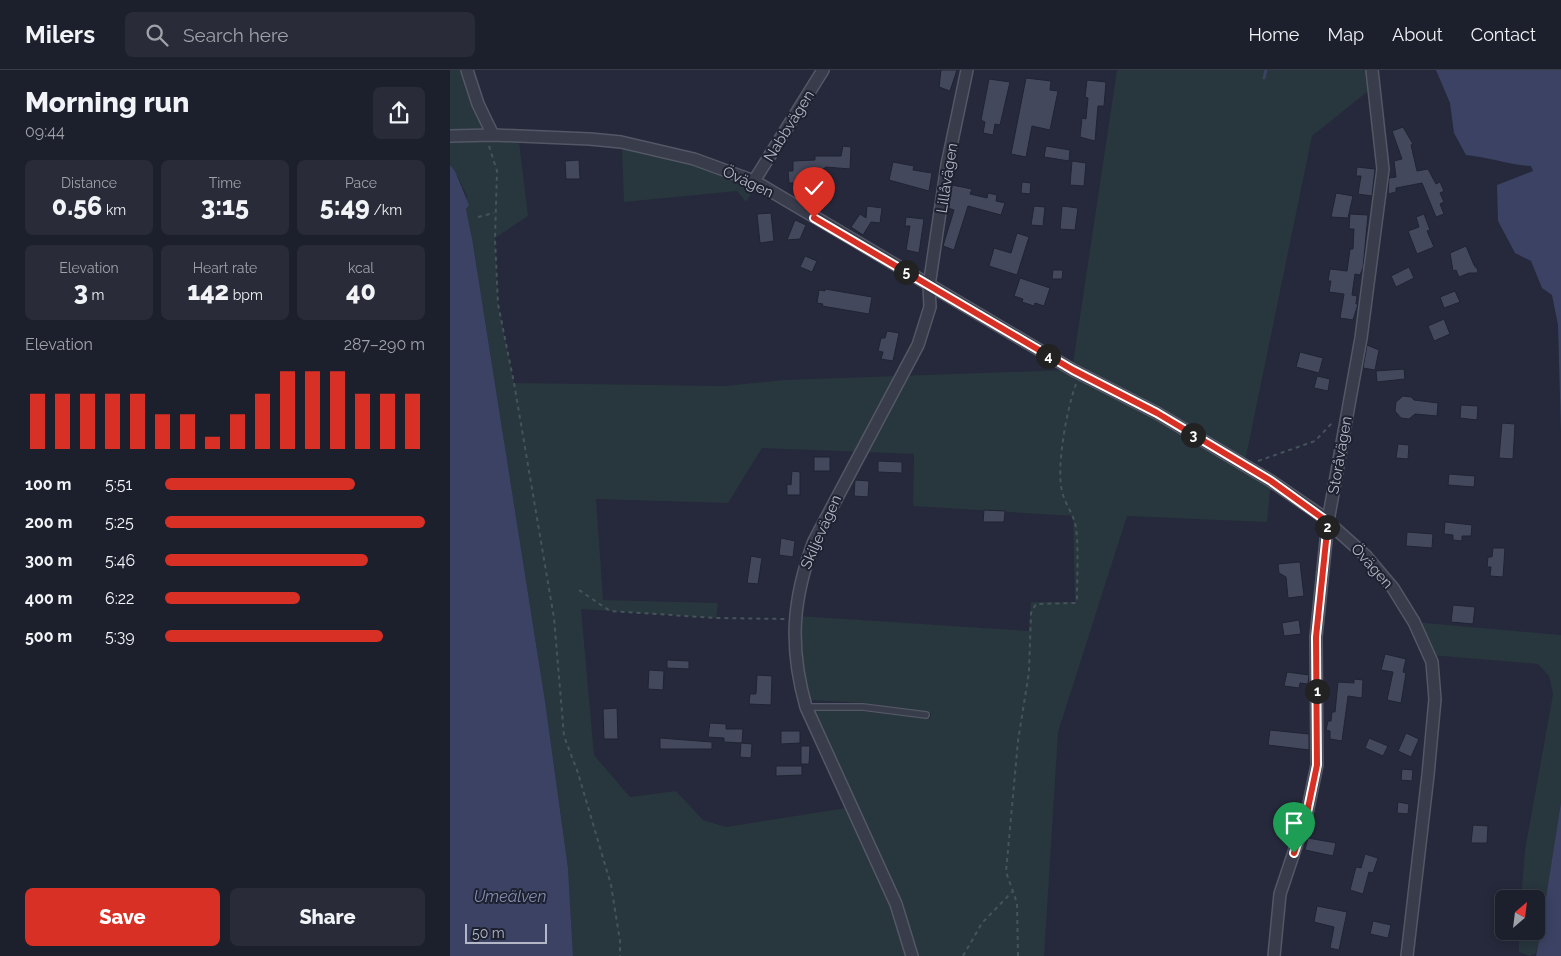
<!DOCTYPE html>
<meta charset="utf-8">
<style>
:root{--surface:#1c1f2c;--page:#292c38;--text:#f1f3f6;--muted:#a0a2a9;--line:#3a3d48;--accent:#d93025}
body{margin:0;font-family:Raleway,sans-serif;background:var(--page);color:var(--text);height:100vh;display:flex;flex-direction:column;font-size:19px;white-space:nowrap}
*{box-sizing:border-box;margin:0}
p{font-size:16px;color:var(--muted)}
.icon{flex:none;width:28px;height:28px;fill:none;stroke:currentColor;stroke-width:2;stroke-linecap:round;stroke-linejoin:round}
.map{position:relative;flex:1;overflow:hidden}
.sheet{display:flex;flex-direction:column;background:var(--surface);width:450px}
.sheet>*{flex:none}
.needle{width:32px;rotate:28deg}
.buttons{position:absolute;left:1045px;top:820px;display:grid;gap:10px}
.buttons a{display:grid;place-items:center;width:50px;height:50px;border-radius:8px;background:var(--surface);box-shadow:0 2px 12px #0003,0 0 0 1px var(--line);font-size:25px}
.scale{position:absolute;left:15px;bottom:12px;width:82px;box-sizing:border-box;padding-left:5px;border:2px solid #b4b7c6;border-top:0;font-size:14px;line-height:18px;white-space:nowrap;color:#b4b7c6;-webkit-text-stroke:4px #1d2130;paint-order:stroke}
.pin{position:absolute;display:grid;place-items:center;width:42px;height:42px;color:#fff;margin:-51px -21px;border-radius:50% 50% 50% 0;rotate:-45deg;box-shadow:0 0 5px #0007}
.pin .icon{rotate:45deg}
.km{position:absolute;width:25px;height:25px;margin:-12px;border-radius:50%;background:#222;color:#fff;font-size:14px;line-height:25px;text-align:center}
.round{display:grid;place-items:center;flex:none;width:52px;height:52px;border-radius:8px;background:var(--page)}
.head{display:flex;align-items:center;justify-content:space-between;height:85px;padding:0 25px}
h1{font-size:28px;font-weight:800;line-height:38px}
.metrics{display:grid;grid-template-columns:repeat(3,1fr);gap:8px;height:85px;padding:5px 25px}
.metrics div{display:grid;align-content:center;border-radius:8px;background:var(--page);text-align:center}
.metrics b{font-size:25px;font-weight:800}
.metrics small{font-size:14px;font-weight:400}
.metrics p{font-size:14px}
.chart{height:140px;padding:10px 25px}
.chart p{display:flex;justify-content:space-between}
.chart svg{width:100%;height:90px;margin-top:5px;stroke:var(--accent);stroke-width:6}
.cta{display:flex;gap:10px;margin-top:auto;padding:10px 25px}
.cta a{flex:1;height:58px;border-radius:8px;background:var(--accent);color:#fff;font-size:20px;font-weight:800;line-height:58px;text-align:center}
.cta a+a{background:var(--page);color:var(--text)}
ul{padding:0 25px;list-style:none;font-size:16px}
li{display:grid;grid-template-columns:80px 60px 1fr;align-items:center;height:38px}
li i{height:12px;border-radius:6px;background:var(--accent)}
header{display:flex;align-items:center;gap:30px;box-sizing:border-box;height:70px;padding:0 25px;background:var(--surface);border-bottom:1px solid var(--line)}
header strong{font-size:24px}
nav{display:flex;gap:28px;margin-inline-start:auto;font-size:18px}
.search{width:350px;height:45px;background:var(--page);display:flex;align-items:center;gap:12px;box-sizing:border-box;padding:0 18px;border-radius:8px;color:var(--muted);font-size:19px}
main{display:flex;flex:1;min-height:0}
.map>svg:first-child{display:block}
.green{fill:#28363d;fill-rule:evenodd}
.water{fill:#3b4263}
.lines{fill:none;stroke-linecap:round;stroke-linejoin:round}
.stream{stroke:#3b4263;stroke-width:3}
.building{fill:#44485c;stroke:#1f2332}
.service-casing{stroke:#535766;stroke-width:8}
.minor-casing{stroke:#535766;stroke-width:14}
.path{stroke:#46535b;stroke-width:2;stroke-dasharray:4 4;stroke-linecap:butt}
.service{stroke:#383c4b;stroke-width:5.5}
.minor{stroke:#383c4b;stroke-width:11}
.route-casing{stroke:#fff;stroke-width:10}
.route{stroke:#d93025;stroke-width:6}
.labels{text-anchor:middle;stroke-width:4;stroke-linejoin:round;paint-order:stroke}
.street-label{font-size:15px;fill:#b4b7c6;stroke:#1d2130}
.water-label{font-size:16px;font-style:italic;fill:#858db1;stroke:#1d2130}
</style>
<header>
<strong>Milers</strong>
<div class="search"><svg class="icon" aria-label="search" viewBox="0 0 24 24"><circle cx="10" cy="10" r="6"/><path d="M15 15l6 6"/></svg>Search here</div>
<nav><a>Home</a><a>Map</a><a>About</a><a>Contact</a></nav>
</header>
<main>
<section class="sheet">
<div class="head"><div><h1>Morning run</h1><p>09:44</p></div><a class="round"><svg class="icon" aria-label="share" viewBox="0 0 24 24"><path d="M12 15V3M7 8l5-5 5 5M5 13v7h14v-7"/></svg></a></div>
<div class="metrics">
<div><p>Distance</p><b>0.56<small> km</small></b></div>
<div><p>Time</p><b>3:15</b></div>
<div><p>Pace</p><b>5:49<small> /km</small></b></div>
</div>
<div class="metrics">
<div><p>Elevation</p><b>3<small> m</small></b></div>
<div><p>Heart rate</p><b>142<small> bpm</small></b></div>
<div><p>kcal</p><b>40</b></div>
</div>
<div class="chart"><p><span>Elevation</span>287–290 m</p>
<svg viewBox="0 0 160 44" preserveAspectRatio="none"><path d="M5 44V17M15 44V17M25 44V17M35 44V17M45 44V17M55 44V27M65 44V27M75 44V38M85 44V27M95 44V17M105 44V6M115 44V6M125 44V6M135 44V17M145 44V17M155 44V17"/></svg>
</div>
<ul>
<li><b>100 m</b>5:51<i style="width:73%"></i></li>
<li><b>200 m</b>5:25<i style="width:100%"></i></li>
<li><b>300 m</b>5:46<i style="width:78%"></i></li>
<li><b>400 m</b>6:22<i style="width:52%"></i></li>
<li><b>500 m</b>5:39<i style="width:84%"></i></li>
</ul>
<div class="cta"><a>Save</a><a>Share</a></div>
</section>
<div class="map">
<svg width="1111" height="886" viewBox="0 0 1111 886">
<rect width="100%" height="100%" fill="#25293b"/>
<g class="green">
<polygon points="0,0 17,0 43,65 0,61"/>
<path d="M667 0H926L927 14 862 66 794 396 821 411 817 452 677 446 608 662 594 886H123L118 798 95 631 22 168 16 139 17 126 5 101 0 95V72H69L78 146 45 168 48 234 64 313 274 316 333 310 622 300ZM312 378 464 384 463 436 623 446 625 532H581L579 561 349 546V574L359 630 414 633 481 643 480 649 412 641 363 640 396 738 276 757 253 750 226 721 180 727 144 685 131 539 266 548 268 533 153 530 146 429 278 433Z"/>
<polygon points="172,79 244,96 305,118 296,132 287,121 174,132"/>
<polygon points="964,552 1111,565 1111,732 1090,868 1086,883 1080,886 1069,882 1069,861 1086,861 1086,829 1071,829 1075,780 1103,624 1099,606 1088,594 979,585"/>
</g>
<g class="water">
<path d="M986 0H1111V363L1108 255 1102 225 1092 218 1081 191 1065 183 1048 151 1047 115 1083 101 1081 96C1059 95 1039 87 1016 85L1004 63 1000 33Z"/>
<polygon points="0,95 5,101 19,135 16,139 22,168 95,631 118,798 123,886 0,886"/>
<polygon points="1111,732 1111,886 1086,886 1090,866"/>
</g>
<g class="lines">
<polyline class="stream" points="814,8 816,0"/>
</g>
<g class="building">
<polygon points="491,0 507,0 500,21 489,17"/>
<polygon points="576,8 601,11 600,20 608,21 600,60 582,56 576,87 561,84"/>
<polygon points="539,9 560,12 550,55 545,54 543,65 533,63 535,52 531,50"/>
<polygon points="637,10 656,12 654,36 648,36 645,71 630,67 632,48 636,49 638,28 635,27"/>
<polygon points="953,57 963,74 961,75 967,101 978,99 986,114 990,112 994,121 990,123 994,132 990,134 994,144 986,147 972,113 946,118 946,122 938,124 939,108 946,107 944,91 952,89 942,61"/>
<polygon points="393,76 401,77 400,99 376,97 373,99 373,112 357,112 357,119 344,119 343,113 339,113 338,101 343,101 343,91 365,90 365,86 391,86"/>
<polygon points="596,76 620,80 619,91 594,87"/>
<polygon points="129,90 130,109 116,109 115,91"/>
<polygon points="622,91 636,93 634,116 620,115"/>
<polygon points="443,92 464,96 463,100 482,103 479,121 439,110"/>
<polygon points="907,97 925,99 922,126 908,124 911,106 906,106"/>
<polygon points="572,112 581,113 580,124 571,123"/>
<polygon points="502,115 522,119 520,124 537,128 538,123 547,125 546,131 555,133 551,145 518,136 504,180 493,176 504,140 498,138"/>
<polygon points="886,123 903,126 898,148 881,147"/>
<polygon points="417,136 432,138 430,153 421,152 413,165 401,157 410,144 416,148"/>
<polygon points="584,136 595,137 593,156 581,155"/>
<polygon points="612,136 628,138 625,160 610,159"/>
<polygon points="321,143 324,171 310,173 307,144"/>
<polygon points="900,144 918,145 913,198 910,205 905,204 902,225 907,226 906,234 908,234 903,250 890,248 894,224 879,222 881,211 878,211 880,199 897,201 900,179 903,179 904,159 899,159"/>
<polygon points="974,144 980,160 977,161 984,177 967,184 958,161 969,157 966,147"/>
<polygon points="456,147 474,149 469,183 456,180 460,156 455,156"/>
<polygon points="345,150 356,155 350,169 337,170"/>
<polygon points="567,163 579,167 567,205 539,196 544,178 561,183"/>
<polygon points="1016,176 1024,195 1028,200 1027,203 1019,203 1009,207 1006,200 1003,201 1000,183"/>
<polygon points="355,186 367,191 362,202 350,197"/>
<polygon points="959,197 964,208 946,217 941,206"/>
<polygon points="603,200 613,200 612,209 602,209"/>
<polygon points="570,208 600,218 594,236 585,233 584,236 572,232 573,229 564,226"/>
<polygon points="375,219 422,227 419,244 372,236 373,234 367,233 369,220 375,221"/>
<polygon points="1005,221 1010,232 994,238 990,227"/>
<polygon points="994,249 1000,264 984,271 978,256"/>
<polygon points="437,261 449,263 443,291 431,289 433,282 428,281 431,268 435,268"/>
<polygon points="917,275 929,280 925,300 913,298"/>
<polygon points="850,282 873,288 869,303 846,297"/>
<polygon points="954,299 955,309 927,312 926,301"/>
<polygon points="867,306 880,309 878,321 864,318"/>
<polygon points="953,326 961,327 964,330 988,333 987,346 965,344 959,349 951,348 945,341 946,332"/>
<polygon points="1011,335 1028,336 1027,350 1010,348"/>
<polygon points="1052,353 1065,354 1063,389 1049,388"/>
<polygon points="948,374 959,375 958,389 946,388"/>
<rect x="364" y="387" width="16" height="14"/>
<polygon points="428,391 452,392 452,403 428,402"/>
<polygon points="342,401 350,402 350,425 337,425 337,414 341,415"/>
<polygon points="999,404 1025,406 1024,417 998,415"/>
<polygon points="405,410 419,411 418,427 404,426"/>
<polygon points="534,440 555,441 554,452 533,452"/>
<polygon points="995,452 1022,455 1021,466 1012,466 1012,471 1003,470 1003,465 994,464"/>
<polygon points="957,462 983,464 982,478 956,476"/>
<polygon points="331,468 345,471 343,487 329,485"/>
<polygon points="1043,478 1055,478 1053,507 1040,506 1041,497 1037,497 1038,487 1042,487"/>
<polygon points="301,486 312,488 308,514 297,513"/>
<polygon points="850,492 854,526 838,528 836,507 829,503 828,494"/>
<polygon points="1003,535 1025,537 1023,554 1001,552"/>
<polygon points="849,550 851,564 834,566 832,553"/>
<polygon points="935,584 956,589 953,602 956,603 951,633 937,630 943,602 931,600"/>
<polygon points="217,590 239,591 239,599 217,598"/>
<polygon points="199,600 214,601 213,620 198,619"/>
<polygon points="837,602 859,605 858,614 850,613 849,618 834,616"/>
<polygon points="307,605 322,606 321,635 299,634 300,624 306,624"/>
<polygon points="904,609 913,610 912,628 898,626 892,671 880,669 880,661 876,660 878,651 881,651 882,642 885,642 888,612 904,613"/>
<polygon points="167,638 168,669 154,669 153,639"/>
<polygon points="260,653 276,654 276,659 293,659 292,673 274,672 274,668 258,667"/>
<polygon points="820,660 859,664 859,680 818,675"/>
<polygon points="331,661 350,661 350,673 331,674"/>
<polygon points="956,663 969,669 961,687 948,681"/>
<polygon points="210,668 262,672 262,679 210,679"/>
<polygon points="919,668 938,676 933,686 915,678"/>
<polygon points="291,673 302,674 301,688 290,687"/>
<polygon points="351,676 360,676 359,694 351,694"/>
<polygon points="326,696 352,696 352,705 326,706"/>
<polygon points="952,699 963,700 962,711 951,710"/>
<polygon points="948,732 959,734 958,744 947,743"/>
<polygon points="1023,755 1038,756 1037,773 1021,773"/>
<polygon points="858,768 886,773 883,786 855,780"/>
<polygon points="915,784 928,788 923,803 919,802 913,824 900,820 906,797 911,798"/>
<polygon points="867,836 897,842 889,880 880,878 884,857 864,852"/>
<polygon points="923,851 941,855 938,868 920,864"/>
</g>
<g class="lines">
<defs>
<polyline id="service" points="356,637 413,637 476,645"/>
<g id="minor">
<polyline points="17,0 28,34 43,65"/>
<polyline points="0,66 43,65 140,69 171,72 244,89 304,111 623,300 707,343 821,411 869,444 916,486 943,518 964,552 982,592 985,629 978,705 957,886"/>
<polyline points="304,111 373,0"/>
<path d="M462 886 446 834 356 637C339 577 342 530 364 471L468 275 480 237 479 216 497 95 517 0"/>
<polyline points="824,886 830,824 857,743 867,695 866,567 878,451 911,268 933,99 922,0"/>
</g>
</defs>
<use href="#service" class="service-casing"/>
<use href="#minor" class="minor-casing"/>
<g class="path">
<polyline points="39,76 47,101 45,168 48,234 64,313 104,548 114,666 128,703 161,815 170,871 170,886"/>
<polyline points="28,147 44,143"/>
<polyline points="808,391 865,371 884,351"/>
<polyline points="129,520 160,541 266,548 335,549"/>
<polyline points="513,886 532,853 562,822"/>
<path d="M568 886 567 833 556 802 568 671 579 602 581 543 586 534 625 533 627 530C627 512 629 467 625 453 622 442 614 432 612 421 606 397 617 338 626 314"/>
</g>
<use href="#service" class="service"/>
<use href="#minor" class="minor"/>
</g>
<g class="lines">
<defs>
<polyline id="route" points="364,148 623,300 707,343 821,411 878,452 866,567 867,695 857,743 844,783"/>
</defs>
<use href="#route" class="route-casing"/>
<use href="#route" class="route"/>
</g>
<g class="labels">
<g class="street-label">
<text transform="translate(339 56) rotate(-58)" y="5">Nabbvägen</text>
<text transform="translate(497 108) rotate(-81)" y="5">Lillåvägen</text>
<text transform="translate(298 112) rotate(25)" y="5">Övägen</text>
<text transform="translate(890 385) rotate(-80)" y="5">Storåvägen</text>
<text transform="translate(371 462) rotate(-66)" y="5">Skiljevägen</text>
<text transform="translate(922 496) rotate(48)" y="5">Övägen</text>
</g>
<g class="water-label">
<text x="60" y="832">Umeälven</text>
</g>
</g>
</svg>
<div class="buttons">
<a><svg class="needle" viewBox="-14 -14 28 28"><path d="M0-13l5 13h-10z" fill="#e53935"/><path d="M0 13l5-13h-10z" fill="#a0a2a9"/></svg></a>
</div>
<div class="scale">50 m</div>
<div class="pin" style="left:844px;top:783px;background:#1e9e55"><svg class="icon" aria-label="arrive" viewBox="0 0 24 24"><path d="M6 21V4h12l-3 4 3 4H6"/></svg></div>
<div class="pin" style="left:364px;top:148px;background:#d93025"><svg class="icon" aria-label="check" viewBox="0 0 24 24"><path d="M5 12l5 5 9-10"/></svg></div>
<b class="km" style="left:867px;top:621px">1</b>
<b class="km" style="left:877px;top:457px">2</b>
<b class="km" style="left:743px;top:365px">3</b>
<b class="km" style="left:598px;top:286px">4</b>
<b class="km" style="left:456px;top:202px">5</b>
</div>
</main>
